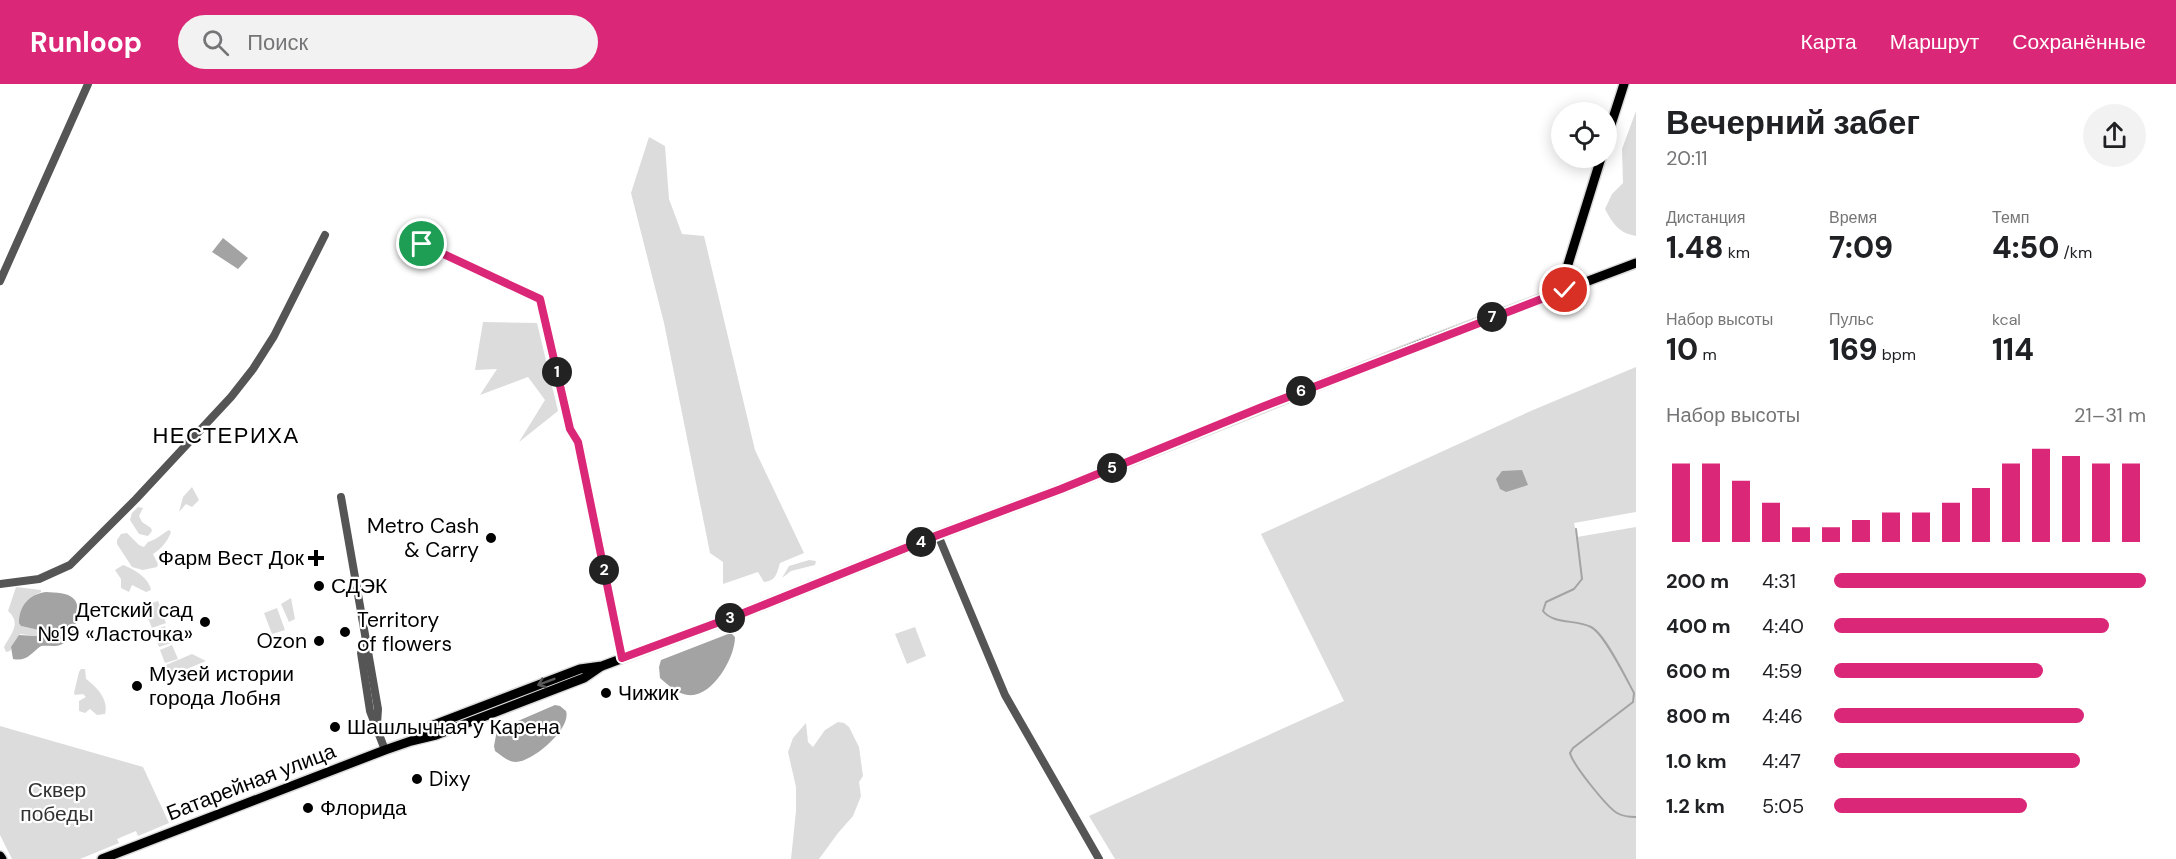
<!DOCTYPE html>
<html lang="ru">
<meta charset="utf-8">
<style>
:root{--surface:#fff;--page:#f2f2f2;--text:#202124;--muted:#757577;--accent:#db2777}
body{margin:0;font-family:"DM Sans",sans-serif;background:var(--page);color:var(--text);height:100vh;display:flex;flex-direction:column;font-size:22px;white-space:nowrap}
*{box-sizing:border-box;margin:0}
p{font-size:20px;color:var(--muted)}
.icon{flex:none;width:33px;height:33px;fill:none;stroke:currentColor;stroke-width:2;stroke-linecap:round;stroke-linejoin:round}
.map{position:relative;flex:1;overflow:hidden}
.panel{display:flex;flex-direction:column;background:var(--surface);width:540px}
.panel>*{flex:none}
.fabs{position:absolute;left:1551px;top:18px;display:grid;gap:12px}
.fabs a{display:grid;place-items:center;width:66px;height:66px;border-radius:50%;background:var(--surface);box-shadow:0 3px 15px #0003;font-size:30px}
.pin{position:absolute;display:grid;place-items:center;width:51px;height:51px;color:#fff;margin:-26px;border:3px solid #fff;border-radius:50%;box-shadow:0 2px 6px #0007}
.km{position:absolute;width:30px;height:30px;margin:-15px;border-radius:50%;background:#222;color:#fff;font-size:16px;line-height:30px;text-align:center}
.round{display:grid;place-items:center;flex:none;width:63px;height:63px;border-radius:32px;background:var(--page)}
.overview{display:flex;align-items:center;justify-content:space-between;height:102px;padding:0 30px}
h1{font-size:33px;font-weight:800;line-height:45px}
.stats{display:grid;grid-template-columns:repeat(3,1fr);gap:9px;height:102px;padding:6px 30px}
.stats div{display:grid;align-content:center}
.stats b{font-size:30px;font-weight:800}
.stats small{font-size:16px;font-weight:400}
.stats p{font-size:16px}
.chart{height:168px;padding:12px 30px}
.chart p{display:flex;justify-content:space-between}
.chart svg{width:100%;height:108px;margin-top:6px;stroke:var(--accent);stroke-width:6}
ul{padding:0 30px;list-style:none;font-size:20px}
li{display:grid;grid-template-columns:96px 72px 1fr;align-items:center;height:45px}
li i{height:15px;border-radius:8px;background:var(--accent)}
header{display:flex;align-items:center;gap:36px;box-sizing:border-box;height:84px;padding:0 30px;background:var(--accent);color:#fff}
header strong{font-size:28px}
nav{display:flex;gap:33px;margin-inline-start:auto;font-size:21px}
.search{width:420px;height:54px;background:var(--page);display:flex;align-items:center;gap:15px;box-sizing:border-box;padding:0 21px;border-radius:33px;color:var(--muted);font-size:22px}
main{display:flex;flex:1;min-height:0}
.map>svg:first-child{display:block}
.green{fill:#dcdcdc}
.water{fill:#a3a3a3}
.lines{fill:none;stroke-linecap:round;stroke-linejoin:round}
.stream{stroke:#a3a3a3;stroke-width:2}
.major-casing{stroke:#dbdbdb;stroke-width:12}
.minor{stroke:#555;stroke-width:8}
.major{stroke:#000;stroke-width:9}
.oneway{stroke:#595959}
.route-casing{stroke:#fff;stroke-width:12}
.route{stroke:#db2777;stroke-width:8}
.poi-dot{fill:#000;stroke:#fff;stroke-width:2}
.labels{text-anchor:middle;stroke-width:4.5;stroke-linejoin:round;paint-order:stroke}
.poi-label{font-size:21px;fill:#000;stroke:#fff;text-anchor:start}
.street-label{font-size:21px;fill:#000;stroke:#fff}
.park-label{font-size:21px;fill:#333;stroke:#fff}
.neighbourhood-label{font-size:22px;letter-spacing:1.5px;fill:#000;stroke:#fff}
</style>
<header>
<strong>Runloop</strong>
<div class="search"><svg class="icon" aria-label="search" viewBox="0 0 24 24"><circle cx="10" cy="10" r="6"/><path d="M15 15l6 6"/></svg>Поиск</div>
<nav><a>Карта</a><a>Маршрут</a><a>Сохранённые</a></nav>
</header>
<main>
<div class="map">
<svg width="1636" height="775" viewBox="0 0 1636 775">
<rect width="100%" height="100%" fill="#fff"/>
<g class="green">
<path d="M1636 27V152C1619 149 1613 140 1605 125L1612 110 1623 99 1622 65Z"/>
<path d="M649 53 665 62 669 115 682 150 704 152 755 366 804 469 780 479C777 489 776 497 764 498L758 488 723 500V478L710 469 664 239 631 109Z"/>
<polygon points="483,238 537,239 558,327 519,358 545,316 528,293 480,311 497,285 475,286"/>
<polygon points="1636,283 1636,428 1574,439 1577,453 1636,443 1636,775 1115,775 1089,732 1344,617 1261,450 1533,326"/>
<polygon points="192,403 199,416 192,423 186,420 179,428 183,413"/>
<polygon points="138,423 143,424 139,432 142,438 151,444 152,447 148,452 139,450 130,436 132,429"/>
<path d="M169 446 171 448C168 457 161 465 153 470L158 480 157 483 143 486 132 483 117 460V456L121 450 127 449 139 461 144 463 148 458C156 456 162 450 169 446Z"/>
<polygon points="809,476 816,477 815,481 791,487 782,494 789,482"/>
<path d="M123 481C134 485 149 494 151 506L146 508 132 501 129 508 121 504V495L115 486Z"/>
<path d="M16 503 41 506V508L35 511 21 542 39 546 40 549 36 552 20 550 10 567 6 568 4 563C11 550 22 539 8 527Z"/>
<polygon points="291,514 295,535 289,538 281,520"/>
<polygon points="158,517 166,539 152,544 143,522"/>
<polygon points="277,524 285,546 272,550 264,529"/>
<polygon points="165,542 171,559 159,563 153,547"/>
<polygon points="915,543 926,572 907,580 895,550"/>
<polygon points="172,561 178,575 165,579 160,566"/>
<polygon points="192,570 206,577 170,592 166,581"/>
<path d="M81 585H85L86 595C97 603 109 616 105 630L97 631 90 625 85 629 79 627V617L86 613 83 610 75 611 74 609 79 588Z"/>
<polygon points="838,638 844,639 849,643 859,663 863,692 859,698 861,712 853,732 838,749 819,775 791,775 796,727 796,703 788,668 793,654 806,639 808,658 813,663 825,646"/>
<polygon points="0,642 143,683 169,739 138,752 136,747 117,755 119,759 80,775 12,775 0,751"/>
</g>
<g class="water">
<polygon points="223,154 248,174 238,185 212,168"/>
<polygon points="1522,386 1528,401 1506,408 1500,405 1496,395 1502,387"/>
<path d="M46 508C56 509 67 508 74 515 83 524 74 553 64 559 57 564 49 561 41 562 31 569 27 578 13 575L11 563 19 551 36 552 40 549 39 546 21 542 19 539C19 522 29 510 46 508Z"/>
<path d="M728 550H732L735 553C735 574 712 614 688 611 678 610 668 601 660 594L659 583 661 576Z"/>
<path d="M555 621 560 622 566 627C572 644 533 678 516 678 508 678 502 672 495 667L494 662 497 646Z"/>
</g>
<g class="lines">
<path class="stream" d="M1576 445 1582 495 1574 505 1546 518 1543 527C1554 541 1576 535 1591 543 1604 549 1626 594 1634 609L1633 618 1573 664 1570 669C1573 681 1607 723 1617 729 1622 732 1631 733 1636 733"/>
<defs>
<g id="major">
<polyline points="1606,56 1624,0"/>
<polyline points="1565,206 1565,190 1601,74"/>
<polyline points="413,656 431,642 580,585 602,582 741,530 938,451 1061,405 1421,260 1636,179"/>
<polyline points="0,772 2,775"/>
<polyline points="102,775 385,666 411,657 436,651 584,594 600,583"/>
</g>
</defs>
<use href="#major" class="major-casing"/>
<g class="minor">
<polyline points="422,160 540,215 570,345 578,358 622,574"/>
<polyline points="0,197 88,0"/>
<polyline points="341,413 378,625 377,640"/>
<polyline points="938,451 1005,611 1099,775"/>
<polyline points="0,500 39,495 70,481 136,415 231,313 253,285 274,252 325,151"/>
<polyline points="368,565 361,569 370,627 385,666"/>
</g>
<use href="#major" class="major"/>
</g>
<defs><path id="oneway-shaft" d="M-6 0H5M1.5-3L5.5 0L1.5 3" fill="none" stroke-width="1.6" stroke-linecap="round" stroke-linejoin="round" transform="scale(1.5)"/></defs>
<use class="oneway" href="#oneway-shaft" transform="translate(546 598) rotate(159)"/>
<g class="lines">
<defs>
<polyline id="route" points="422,160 540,215 570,345 578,358 622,574 741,530 938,451 1061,405 1262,323 1565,206"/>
</defs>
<use href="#route" class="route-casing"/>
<use href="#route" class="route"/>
</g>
<g class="poi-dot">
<circle cx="491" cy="454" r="6"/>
<path d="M313 465h6v6h6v6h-6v6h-6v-6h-6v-6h6z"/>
<circle cx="319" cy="502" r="6"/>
<circle cx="205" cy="538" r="6"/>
<circle cx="345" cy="548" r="6"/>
<circle cx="319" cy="557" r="6"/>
<circle cx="137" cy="602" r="6"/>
<circle cx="606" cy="609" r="6"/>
<circle cx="335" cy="643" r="6"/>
<circle cx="417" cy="695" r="6"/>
<circle cx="308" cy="724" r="6"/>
</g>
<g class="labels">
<g class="poi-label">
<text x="479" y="449" text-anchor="end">Metro Cash<tspan x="479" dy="24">&amp; Carry</tspan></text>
<text x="304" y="481" text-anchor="end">Фарм Вест Док</text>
<text x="331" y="509">СДЭК</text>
<text x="193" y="533" text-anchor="end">Детский сад<tspan x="193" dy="24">№19 «Ласточка»</tspan></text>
<text x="357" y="543">Territory<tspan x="357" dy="24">of flowers</tspan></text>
<text x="307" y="564" text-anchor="end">Ozon</text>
<text x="149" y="597">Музей истории<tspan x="149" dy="24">города Лобня</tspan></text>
<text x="618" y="616">Чижик</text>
<text x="347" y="650">Шашлычная у Карена</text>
<text x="429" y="702">Dixy</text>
<text x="320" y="731">Флорида</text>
</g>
<g class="street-label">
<text transform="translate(251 698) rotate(-21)" y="7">Батарейная улица</text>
</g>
<g class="park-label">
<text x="57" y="713">Сквер<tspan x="57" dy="24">победы</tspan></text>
</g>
<g class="neighbourhood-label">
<text x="226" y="359">НЕСТЕРИХА</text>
</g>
</g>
</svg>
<div class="fabs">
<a><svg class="icon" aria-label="locate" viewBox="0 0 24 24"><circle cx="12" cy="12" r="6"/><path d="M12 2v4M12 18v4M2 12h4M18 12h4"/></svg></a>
</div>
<div class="pin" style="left:422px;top:160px;background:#1e9e55"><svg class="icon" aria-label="arrive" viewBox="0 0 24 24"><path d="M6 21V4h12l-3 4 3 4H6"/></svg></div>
<div class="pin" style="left:1565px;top:206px;background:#d93025"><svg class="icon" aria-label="check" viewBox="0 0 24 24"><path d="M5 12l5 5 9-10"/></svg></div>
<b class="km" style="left:557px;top:288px">1</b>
<b class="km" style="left:604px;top:486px">2</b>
<b class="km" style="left:730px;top:534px">3</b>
<b class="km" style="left:921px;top:458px">4</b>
<b class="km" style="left:1112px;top:384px">5</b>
<b class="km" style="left:1301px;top:307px">6</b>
<b class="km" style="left:1492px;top:233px">7</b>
</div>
<section class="panel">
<div class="overview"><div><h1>Вечерний забег</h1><p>20:11</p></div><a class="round"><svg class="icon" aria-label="share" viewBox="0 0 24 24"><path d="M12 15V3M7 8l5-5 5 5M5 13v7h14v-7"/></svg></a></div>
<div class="stats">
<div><p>Дистанция</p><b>1.48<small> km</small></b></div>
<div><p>Время</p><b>7:09</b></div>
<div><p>Темп</p><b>4:50<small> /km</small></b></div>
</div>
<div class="stats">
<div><p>Набор высоты</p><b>10<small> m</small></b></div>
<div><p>Пульс</p><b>169<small> bpm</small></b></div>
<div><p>kcal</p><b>114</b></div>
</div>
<div class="chart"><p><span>Набор высоты</span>21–31 m</p>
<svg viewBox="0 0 160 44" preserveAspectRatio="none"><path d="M5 44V12M15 44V12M25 44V19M35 44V28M45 44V38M55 44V38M65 44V35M75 44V32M85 44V32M95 44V28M105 44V22M115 44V12M125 44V6M135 44V9M145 44V12M155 44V12"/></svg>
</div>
<ul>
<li><b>200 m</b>4:31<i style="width:100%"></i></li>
<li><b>400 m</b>4:40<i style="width:88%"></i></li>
<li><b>600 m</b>4:59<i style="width:67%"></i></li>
<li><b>800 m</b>4:46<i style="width:80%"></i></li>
<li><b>1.0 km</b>4:47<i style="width:79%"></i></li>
<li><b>1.2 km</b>5:05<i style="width:62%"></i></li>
</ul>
</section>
</main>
